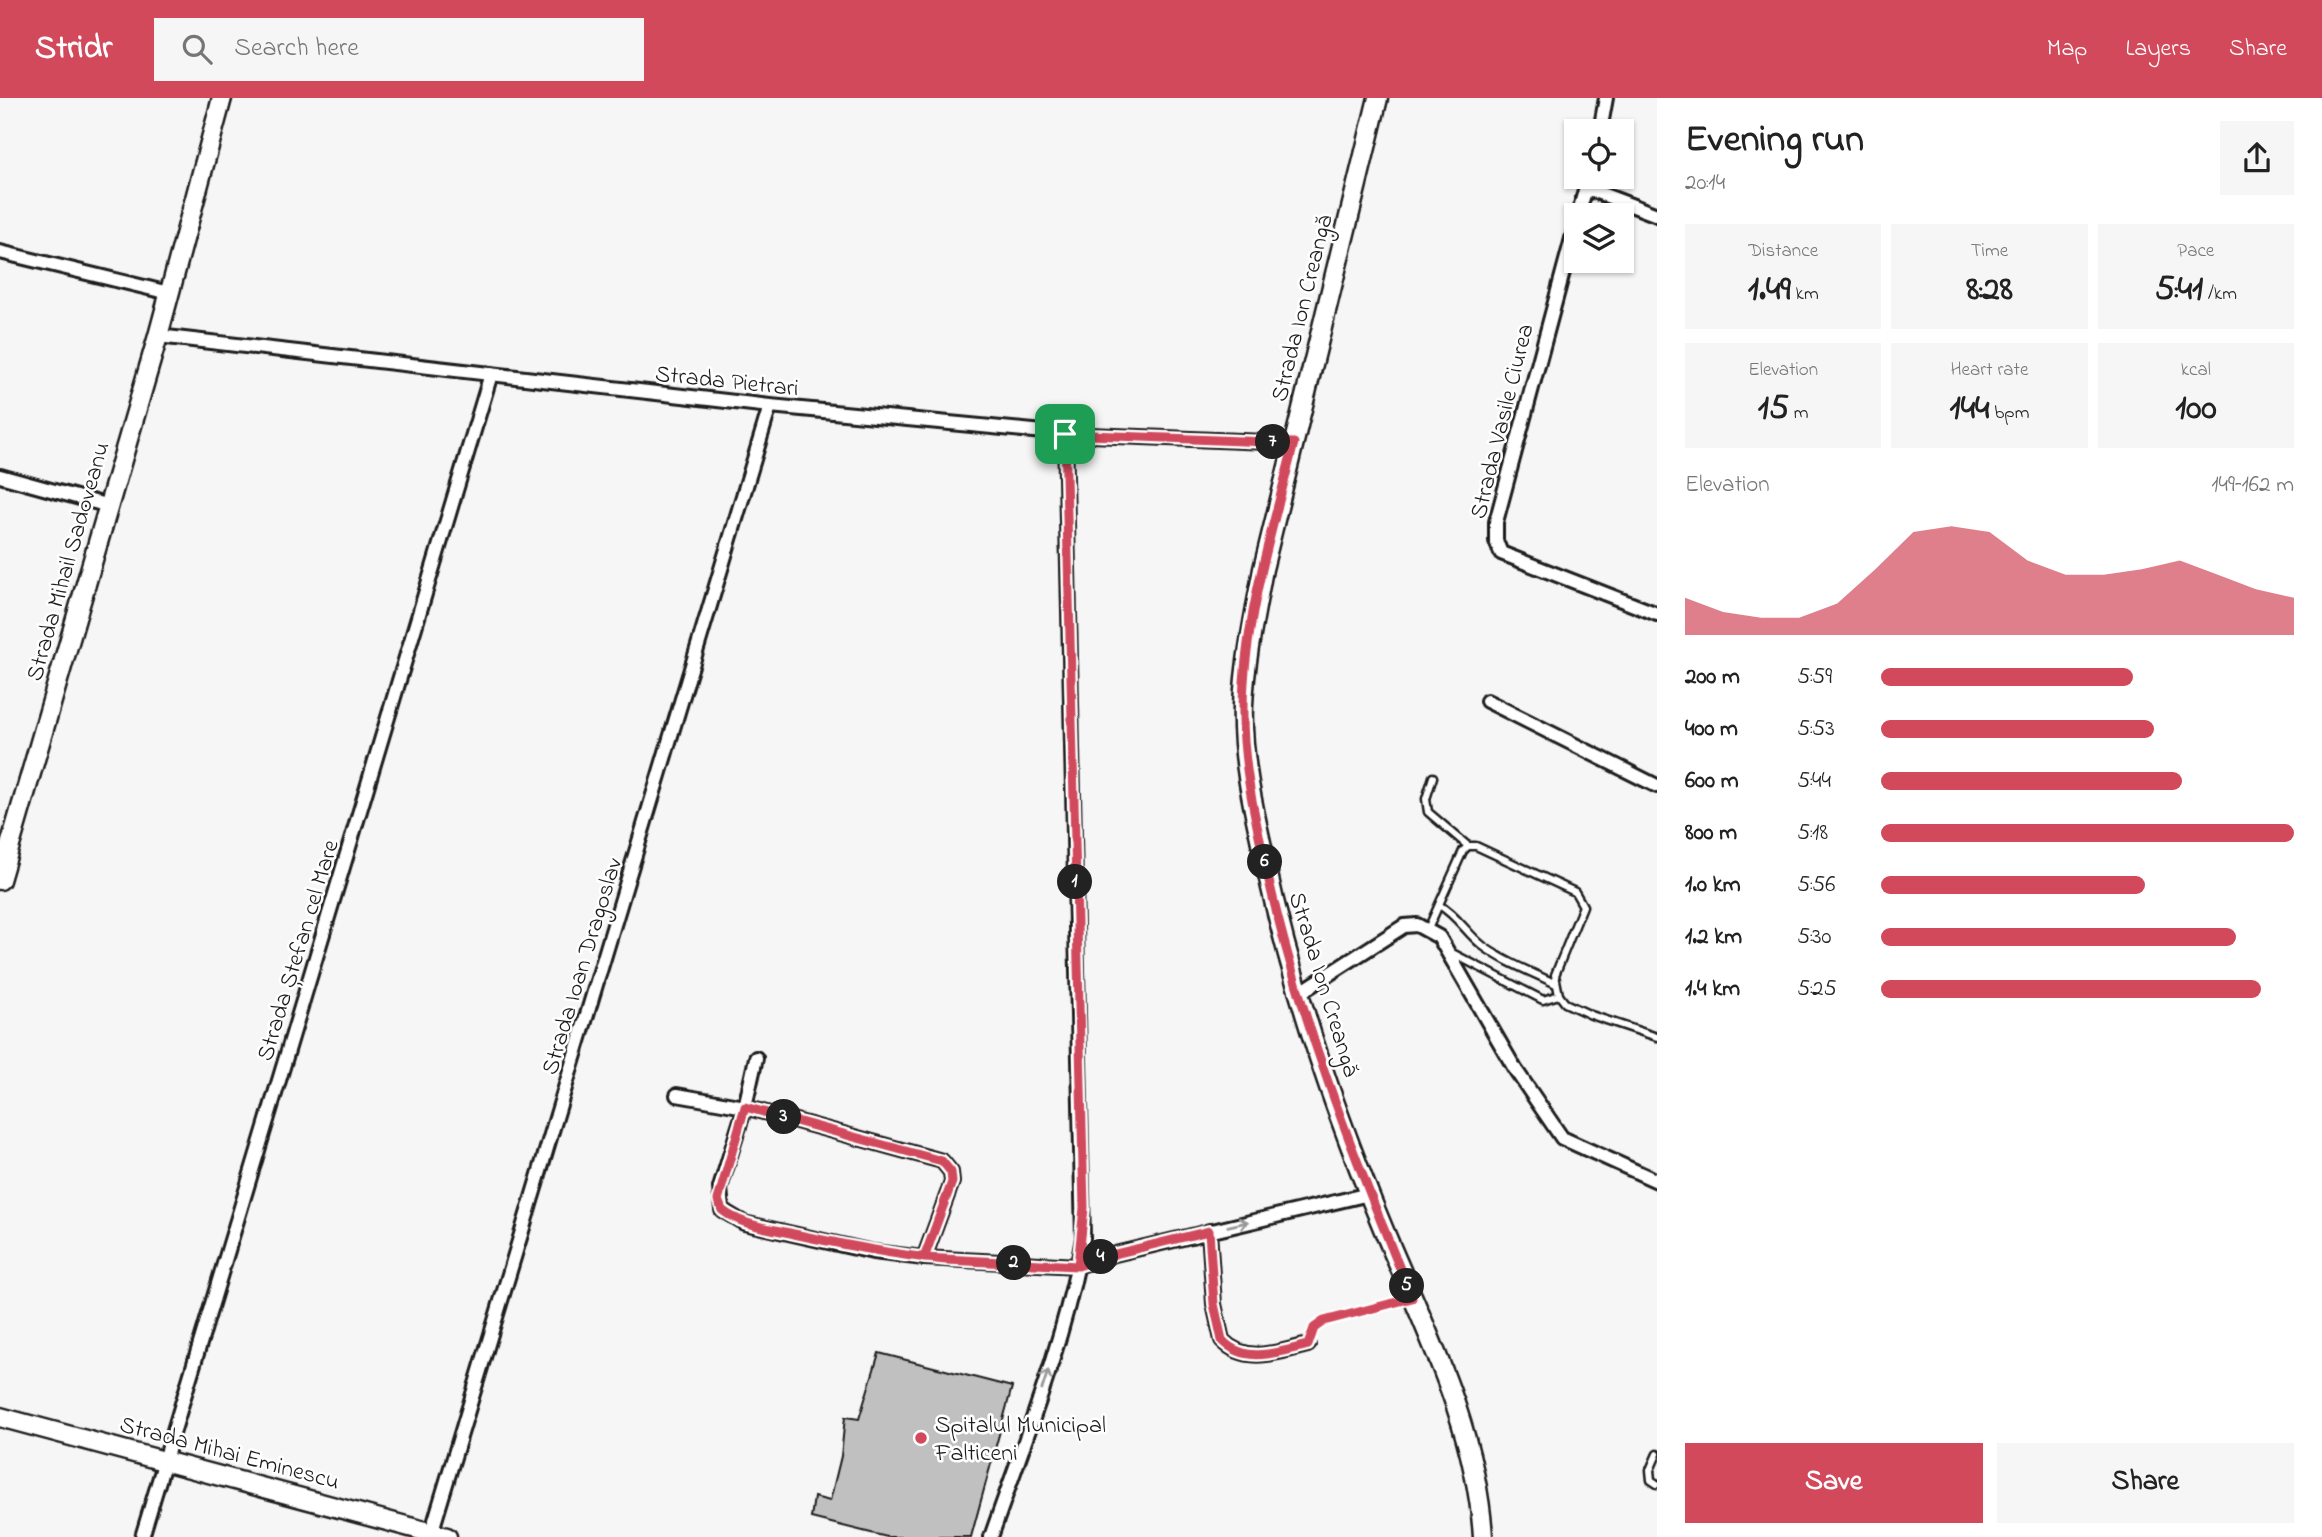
<!DOCTYPE html>
<meta charset="utf-8">
<style>
:root{--surface:#fff;--page:#f6f6f6;--text:#222;--muted:#767676;--accent:#d1495b}
body{margin:0;font-family:"Indie Flower",sans-serif;background:var(--page);color:var(--text);height:100vh;display:flex;flex-direction:column;font-size:26px;white-space:nowrap}
*{box-sizing:border-box;margin:0}
p{font-size:23px;color:var(--muted)}
.icon{flex:none;width:38px;height:38px;fill:none;stroke:currentColor;stroke-width:2;stroke-linecap:round;stroke-linejoin:round}
.map{position:relative;flex:1;overflow:hidden}
.drawer{display:flex;flex-direction:column;background:var(--surface);width:665px}
.drawer>*{flex:none}
.buttons{position:absolute;left:1564px;top:21px;display:grid;gap:14px}
.buttons a{display:grid;place-items:center;width:70px;height:70px;border-radius:0px;background:var(--surface);box-shadow:0 2px 5px #0004;font-size:35px}
.pin{position:absolute;display:grid;place-items:center;width:60px;height:60px;color:#fff;margin:-30px;border-radius:14px;box-shadow:0 4px 10px #0006}
.km{position:absolute;width:35px;height:35px;margin:-18px;border-radius:50%;background:#222;color:#fff;font-size:19px;line-height:35px;text-align:center}
.round{display:grid;place-items:center;flex:none;width:74px;height:74px;border-radius:0px;background:var(--page)}
.summary{display:flex;align-items:center;justify-content:space-between;height:119px;padding:0 28px}
h1{font-size:38px;font-weight:800;line-height:52px}
.figures{display:grid;grid-template-columns:repeat(3,1fr);gap:10px;height:119px;padding:7px 28px}
.figures div{display:grid;align-content:center;border-radius:0px;background:var(--page);text-align:center}
.figures b{font-size:35px;font-weight:800}
.figures small{font-size:19px;font-weight:400}
.figures p{font-size:19px}
.chart{height:196px;padding:14px 28px}
.chart p{display:flex;justify-content:space-between}
.chart svg{width:100%;height:126px;margin-top:7px;fill:var(--accent);opacity:.7}
.button{display:flex;gap:14px;margin-top:auto;padding:14px 28px}
.button a{flex:1;height:80px;border-radius:0px;background:var(--accent);color:#fff;font-size:28px;font-weight:800;line-height:80px;text-align:center}
.button a+a{background:var(--page);color:var(--text)}
ul{padding:0 28px;list-style:none;font-size:23px}
li{display:grid;grid-template-columns:112px 84px 1fr;align-items:center;height:52px}
li i{height:18px;border-radius:9px;background:var(--accent)}
header{display:flex;align-items:center;gap:42px;box-sizing:border-box;height:98px;padding:0 35px;background:var(--accent);color:#fff}
header strong{font-size:33px}
nav{display:flex;gap:38px;margin-inline-start:auto;font-size:24px}
.search{width:490px;height:63px;background:var(--page);display:flex;align-items:center;gap:18px;box-sizing:border-box;padding:0 24px;border-radius:0px;color:var(--muted);font-size:26px}
main{display:flex;flex:1;min-height:0}
.map>svg:first-child{display:block}
.building{fill:#c0c0c0;stroke:#1c1c1c;stroke-width:2}
.lines{fill:none;stroke-linecap:round;stroke-linejoin:round}
.lane-casing{stroke:#1c1c1c;stroke-width:11}
.street-casing{stroke:#1c1c1c;stroke-width:18}
.secondary-casing{stroke:#1c1c1c;stroke-width:23}
.path{stroke:#1c1c1c;stroke-width:2.5;stroke-dasharray:5 5;stroke-linecap:butt}
.lane{stroke:#fff;stroke-width:6}
.street{stroke:#fff;stroke-width:12}
.secondary{stroke:#fff;stroke-width:18}
.oneway{stroke:#999}
.route-casing{stroke:#fff;stroke-width:14}
.route{stroke:#d1495b;stroke-width:9}
.poi-dot{fill:#d1495b;stroke:#fff;stroke-width:2.5}
.labels{text-anchor:middle;stroke-width:5;stroke-linejoin:round;paint-order:stroke}
.street-label{font-size:24px;fill:#1c1c1c;stroke:#fff}
.poi-label{font-size:24px;fill:#1c1c1c;stroke:#fff;text-anchor:start}
</style>
<header>
<strong>Stridr</strong>
<div class="search"><svg class="icon" aria-label="search" viewBox="0 0 24 24"><circle cx="10" cy="10" r="6"/><path d="M15 15l6 6"/></svg>Search here</div>
<nav><a>Map</a><a>Layers</a><a>Share</a></nav>
</header>
<main>
<div class="map">
<svg width="1657" height="1439" viewBox="0 0 1657 1439">
<rect width="100%" height="100%" fill="#f6f6f6"/>
<filter id="ink" filterUnits="userSpaceOnUse"><feTurbulence type="fractalNoise" baseFrequency=".0143" numOctaves="2"/><feDisplacementMap in="SourceGraphic" scale="14" xChannelSelector="R" yChannelSelector="G"/><feConvolveMatrix kernelMatrix="1 2 1 2 8 2 1 2 1" color-interpolation-filters="sRGB"/></filter>
<g filter="url(#ink)">
<polygon class="building" points="879,1255 1012,1289 971,1439 887,1439 811,1420 814,1399 830,1403 841,1358 845,1319 859,1321"/>
<g class="lines">
<defs>
<g id="lane">
<polyline points="1433,679 1426,701 1428,714 1468,748"/>
<path d="M1439 807C1458 818 1466 835 1483 848 1504 864 1532 874 1556 886"/>
<polyline points="1428,831 1463,753 1468,748 1476,748 1575,794 1583,808 1555,877 1559,897 1565,905 1591,917 1657,939"/>
<polyline points="1452,855 1543,902 1559,897"/>
<polyline points="1657,1356 1650,1372 1651,1382 1657,1386"/>
</g>
<g id="street">
<polyline points="1600,33 1606,0"/>
<polyline points="1586,90 1657,117"/>
<polyline points="1578,117 1589,79"/>
<polyline points="1577,122 1496,424 1496,443 1501,455 1657,516"/>
<polyline points="0,154 169,195"/>
<polyline points="158,238 770,308 1065,336 1294,345"/>
<polyline points="0,378 109,408"/>
<polyline points="1487,603 1657,688"/>
<polyline points="1298,896 1404,828 1417,827 1439,839 1515,971 1562,1040 1657,1083"/>
<polyline points="756,960 745,1009 720,1090 722,1112 744,1125 873,1154 924,1160 1078,1168 1115,1156 1369,1096"/>
<polyline points="677,997 745,1009 942,1063 951,1074 952,1084 924,1160"/>
<path d="M1209 1133 1214 1206 1222 1242C1246 1267 1278 1254 1308 1247"/>
<polyline points="142,1439 491,276"/>
<polyline points="430,1439 770,308"/>
<path d="M991 1439C1025 1341 1065 1242 1083 1140L1065 336"/>
</g>
<g id="secondary">
<path d="M1378 0 1263 471C1255 516 1245 561 1243 607 1241 657 1253 709 1264 758 1291 887 1334 1013 1385 1135 1427 1235 1476 1329 1483 1439"/>
<polyline points="0,782 158,238 222,0"/>
<polyline points="0,1319 447,1439"/>
</g>
</defs>
<use href="#lane" class="lane-casing"/>
<use href="#street" class="street-casing"/>
<use href="#secondary" class="secondary-casing"/>
<polyline class="path" points="1312,1235 1323,1224 1399,1204"/>
<use href="#lane" class="lane"/>
<use href="#street" class="street"/>
<use href="#secondary" class="secondary"/>
</g>
<defs><path id="oneway-shaft" d="M-6 0H5M1.5-3L5.5 0L1.5 3" fill="none" stroke-width="1.6" stroke-linecap="round" stroke-linejoin="round" transform="scale(1.75)"/></defs>
<g class="oneway">
<use href="#oneway-shaft" transform="translate(1238 1126) rotate(-13)"/>
<use href="#oneway-shaft" transform="translate(1045 1282) rotate(-72)"/>
</g>
</g>
<g class="lines" filter="url(#ink)">
<defs>
<path id="route" d="M1065 336 1084 1110 1078 1168 946 1162C894 1157 845 1147 794 1136 770 1130 742 1128 722 1112L718 1102 745 1009 942 1063 951 1074 952 1084 924 1160 1078 1168 1115 1156 1209 1133 1214 1206 1222 1242C1246 1267 1278 1254 1308 1247L1314 1230 1324 1223 1412 1200C1353 1057 1296 912 1264 760 1253 711 1242 660 1243 609 1244 520 1273 430 1294 345L1065 336"/>
</defs>
<use href="#route" class="route-casing"/>
<use href="#route" class="route"/>
</g>
<circle class="poi-dot" cx="921" cy="1340" r="7"/>
<g class="labels">
<g class="street-label">
<text transform="translate(1301 210) rotate(-76)" y="8">Strada Ion Creangă</text>
<text transform="translate(727 282) rotate(6)" y="8">Strada Pietrari</text>
<text transform="translate(1501 323) rotate(-76)" y="8">Strada Vasile Ciurea</text>
<text transform="translate(67 463) rotate(-74)" y="8">Strada Mihail Sadoveanu</text>
<text transform="translate(297 852) rotate(-73)" y="8">Strada Ștefan cel Mare</text>
<text transform="translate(581 868) rotate(-73)" y="8">Strada Ioan Dragoslav</text>
<text transform="translate(1325 886) rotate(73)" y="8">Strada Ion Creangă</text>
<text transform="translate(230 1354) rotate(15)" y="8">Strada Mihai Eminescu</text>
</g>
<g class="poi-label">
<text x="935" y="1334">Spitalul Municipal<tspan x="935" dy="28">Falticeni</tspan></text>
</g>
</g>
</svg>
<div class="buttons">
<a><svg class="icon" aria-label="locate" viewBox="0 0 24 24"><circle cx="12" cy="12" r="6"/><path d="M12 2v4M12 18v4M2 12h4M18 12h4"/></svg></a>
<a><svg class="icon" aria-label="layers" viewBox="0 0 24 24"><path d="M12 4l9 5-9 5-9-5zM3 14l9 5 9-5"/></svg></a>
</div>
<div class="pin" style="left:1065px;top:336px;background:#1e9e55"><svg class="icon" aria-label="arrive" viewBox="0 0 24 24"><path d="M6 21V4h12l-3 4 3 4H6"/></svg></div>
<b class="km" style="left:1075px;top:784px">1</b>
<b class="km" style="left:1014px;top:1165px">2</b>
<b class="km" style="left:784px;top:1019px">3</b>
<b class="km" style="left:1101px;top:1159px">4</b>
<b class="km" style="left:1407px;top:1188px">5</b>
<b class="km" style="left:1265px;top:764px">6</b>
<b class="km" style="left:1273px;top:344px">7</b>
</div>
<section class="drawer">
<div class="summary"><div><h1>Evening run</h1><p>20:14</p></div><a class="round"><svg class="icon" aria-label="share" viewBox="0 0 24 24"><path d="M12 15V3M7 8l5-5 5 5M5 13v7h14v-7"/></svg></a></div>
<div class="figures">
<div><p>Distance</p><b>1.49<small> km</small></b></div>
<div><p>Time</p><b>8:28</b></div>
<div><p>Pace</p><b>5:41<small> /km</small></b></div>
</div>
<div class="figures">
<div><p>Elevation</p><b>15<small> m</small></b></div>
<div><p>Heart rate</p><b>144<small> bpm</small></b></div>
<div><p>kcal</p><b>100</b></div>
</div>
<div class="chart"><p><span>Elevation</span>149–162 m</p>
<svg viewBox="0 0 160 44" preserveAspectRatio="none"><path d="M0 44V31L10 36L20 38L30 38L40 33L50 21L60 8L70 6L80 8L90 18L100 23L110 23L120 21L130 18L140 23L150 28L160 31V44z"/></svg>
</div>
<ul>
<li><b>200 m</b>5:59<i style="width:61%"></i></li>
<li><b>400 m</b>5:53<i style="width:66%"></i></li>
<li><b>600 m</b>5:44<i style="width:73%"></i></li>
<li><b>800 m</b>5:18<i style="width:100%"></i></li>
<li><b>1.0 km</b>5:56<i style="width:64%"></i></li>
<li><b>1.2 km</b>5:30<i style="width:86%"></i></li>
<li><b>1.4 km</b>5:25<i style="width:92%"></i></li>
</ul>
<div class="button"><a>Save</a><a>Share</a></div>
</section>
</main>
